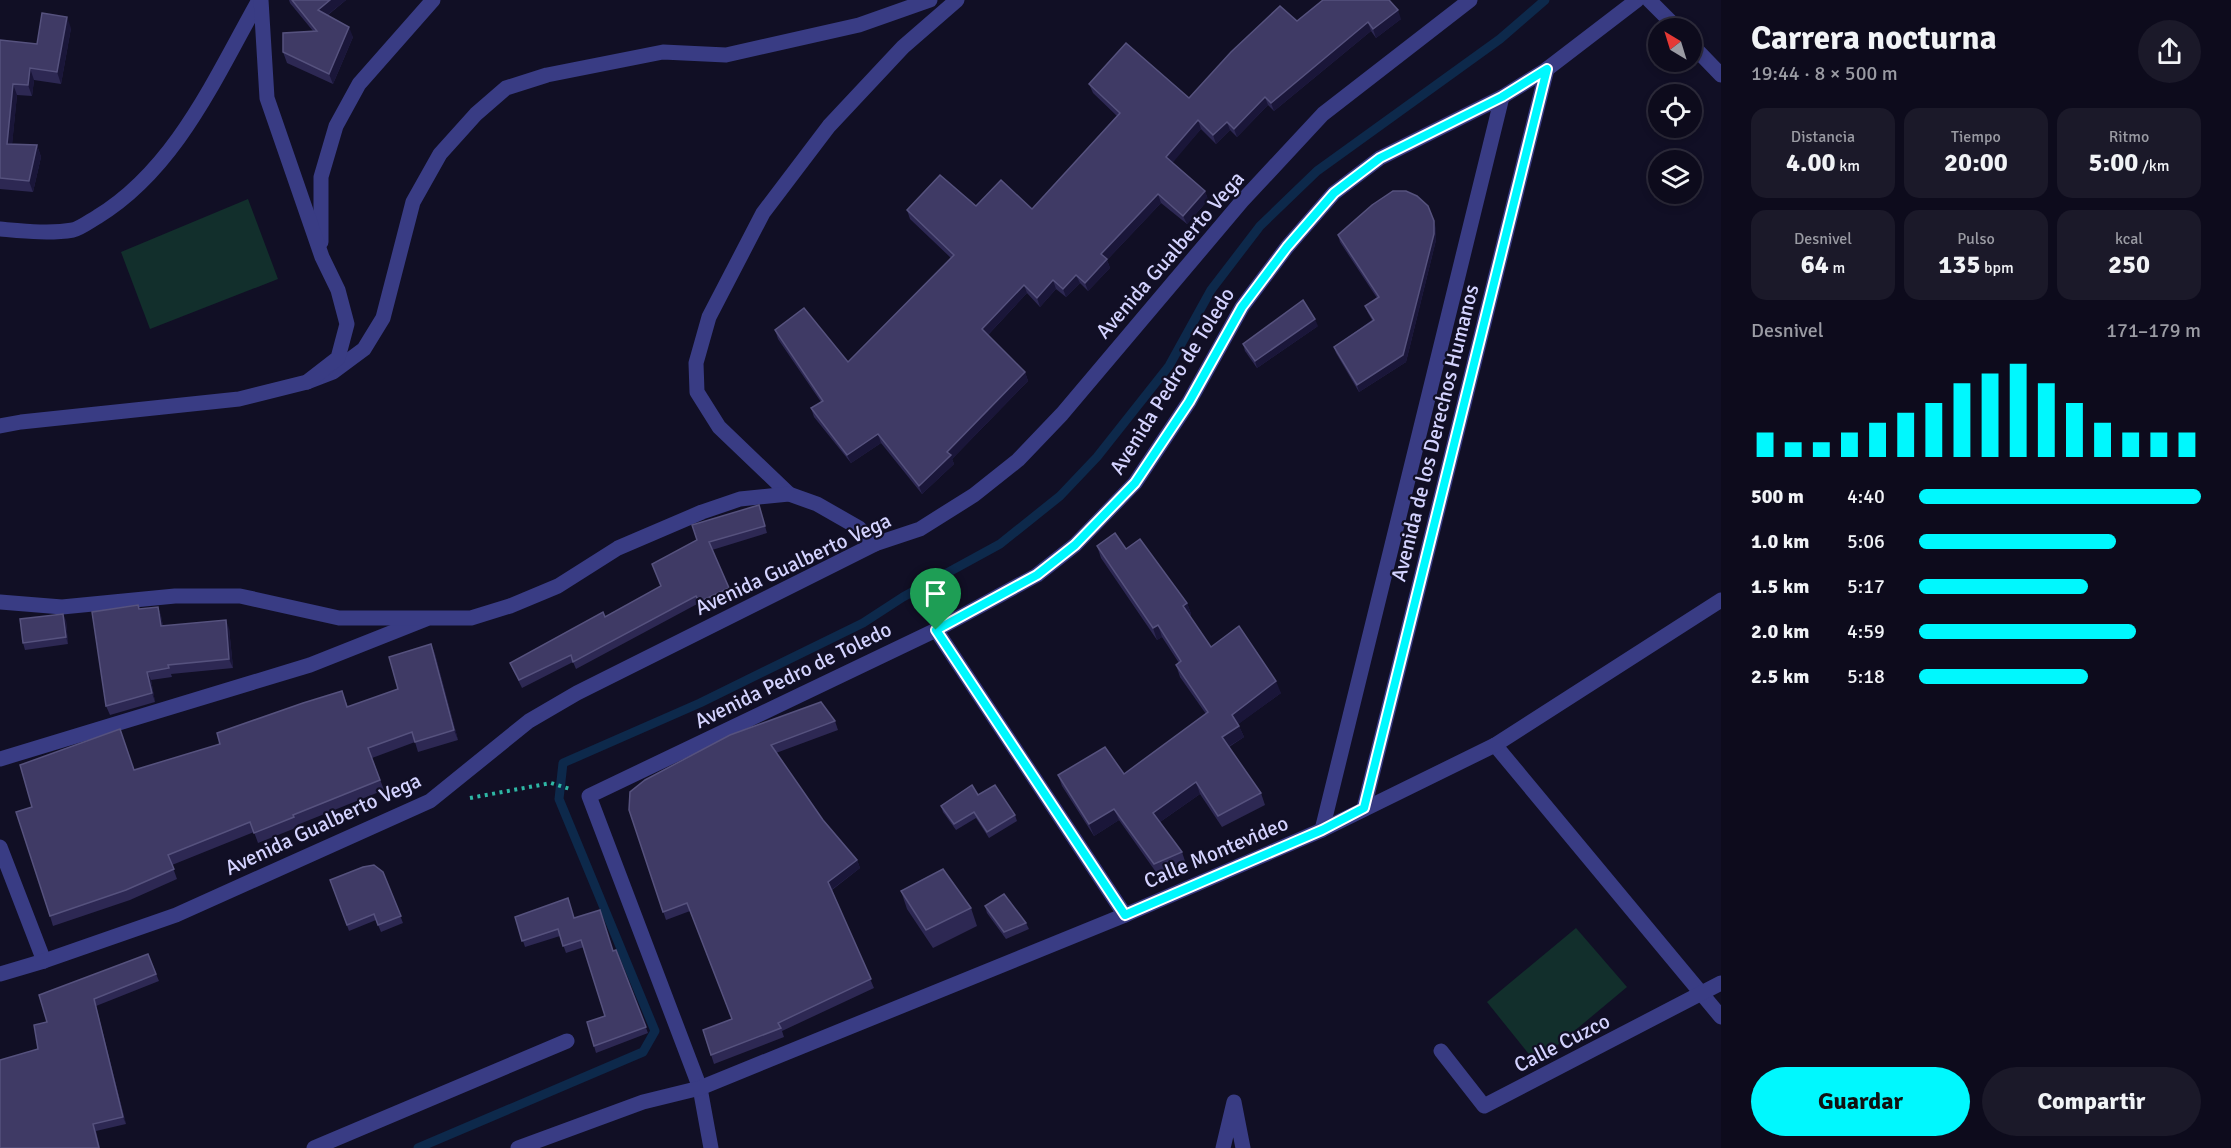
<!DOCTYPE html>
<html lang="es">
<meta charset="utf-8">
<style>
:root{--surface:#0d0b1c;--page:#1b1929;--text:#f1f3f6;--muted:#9a9ba3;--line:#2d2b3b;--accent:#00f8fe}
body{margin:0;font-family:Signika,sans-serif;background:var(--page);color:var(--text);height:100vh;display:flex;flex-direction:column;font-size:22px;white-space:nowrap}
*{box-sizing:border-box;margin:0}
p{font-size:20px;color:var(--muted)}
.icon{flex:none;width:33px;height:33px;fill:none;stroke:currentColor;stroke-width:2;stroke-linecap:round;stroke-linejoin:round}
.map{position:relative;flex:1;overflow:hidden}
.drawer{display:flex;flex-direction:column;background:var(--surface);width:510px}
.drawer>*{flex:none}
.needle{width:39px;rotate:322deg}
.buttons{position:absolute;left:1648px;top:18px;display:grid;gap:12px}
.buttons a{display:grid;place-items:center;width:54px;height:54px;border-radius:50%;background:var(--surface);box-shadow:0 3px 9px #0003,0 0 0 2px var(--line);font-size:30px}
.pin{position:absolute;display:grid;place-items:center;width:51px;height:51px;color:#fff;margin:-62px -26px;border-radius:50% 50% 50% 0;rotate:-45deg;box-shadow:0 0 6px #0007}
.pin .icon{rotate:45deg}
.round{display:grid;place-items:center;flex:none;width:63px;height:63px;border-radius:32px;background:var(--page)}
.summary{display:flex;align-items:center;justify-content:space-between;height:102px;padding:0 30px}
h1{font-size:33px;font-weight:700;line-height:45px}
.stats{display:grid;grid-template-columns:repeat(3,1fr);gap:9px;height:102px;padding:6px 30px}
.stats div{display:grid;align-content:center;border-radius:15px;background:var(--page);text-align:center}
.stats b{font-size:26px;font-weight:700}
.stats small{font-size:16px;font-weight:400}
.stats p{font-size:16px}
.chart{height:168px;padding:12px 30px}
.chart p{display:flex;justify-content:space-between}
.chart svg{width:100%;height:108px;margin-top:6px;stroke:var(--accent);stroke-width:6}
.action{display:flex;gap:12px;margin-top:auto;padding:12px 30px}
.action a{flex:1;height:69px;border-radius:36px;background:var(--accent);color:#111;font-size:24px;font-weight:700;line-height:69px;text-align:center}
.action a+a{background:var(--page);color:var(--text)}
ul{padding:0 30px;list-style:none;font-size:20px}
li{display:grid;grid-template-columns:96px 72px 1fr;align-items:center;height:45px}
li i{height:15px;border-radius:8px;background:var(--accent)}
main{display:flex;flex:1;min-height:0}
.map>svg:first-child{display:block}
.park{fill:#122f2c}
.lines{fill:none;stroke-linecap:round;stroke-linejoin:round}
.stream{stroke:#0d294b;stroke-width:9}
.path{stroke:#2eb7a5;stroke-width:4;stroke-dasharray:3 4.5;stroke-linecap:butt}
.service{stroke:#393c84;stroke-width:15}
.minor{stroke:#393c84;stroke-width:15}
.tertiary{stroke:#393c84;stroke-width:15}
.wall{fill:#2d2853}
.shaded-wall{fill:#1a1639}
.building{fill:#3f3a65;stroke:#56527e;stroke-width:1.5}
.route-casing{stroke:#fff;stroke-width:12}
.route{stroke:#00f8fe;stroke-width:8}
.labels{text-anchor:middle;stroke-width:4.5;stroke-linejoin:round;paint-order:stroke}
.street-label{font-size:21px;fill:#d4d3ff;stroke:#110f25}
</style>
<main>
<div class="map">
<svg width="1721" height="1148" viewBox="0 0 1721 1148">
<rect width="100%" height="100%" fill="#110f25"/>
<g class="park">
<polygon points="248,199 278,279 150,329 121,252"/>
<polygon points="1576,928 1627,987 1536,1063 1487,1002"/>
</g>
<g class="lines">
<polyline class="stream" points="418,1148 643,1052 655,1031 559,799 563,763 700,703 863,623 903,597 1000,544 1060,496 1097,457 1169,366 1211,290 1260,226 1317,171 1500,39 1545,0"/>
<polyline class="path" points="470,798 551,783 570,789"/>
<polyline class="service" points="0,759 310,665 426,619"/>
<g class="minor">
<polyline points="1649,0 1677,28"/>
<polyline points="1692,45 1721,75"/>
<path d="M0 229C23 231 49 234 73 230 81 228 90 221 97 217 176 169 215 78 259 0"/>
<polyline points="321,242 321,177 336,126 359,84 433,0"/>
<polyline points="307,382 333,372 364,349 383,318 413,202 440,154 476,114 506,88 547,75 663,52 726,55 859,25 930,0"/>
<polyline points="0,426 21,422 239,399 307,382 338,358 347,324 338,290 322,257 267,98 261,0"/>
<polyline points="789,494 719,427 697,392 696,363 709,317 763,213 829,126 903,47 957,0"/>
<polyline points="0,602 62,607 175,596 240,596 339,618 471,618 510,606 558,586 618,548 702,512 740,499 789,494 817,504 859,528 875,544"/>
<polyline points="936,630 1125,915"/>
<polyline points="1495,745 1721,1017"/>
<polyline points="1364,808 1547,69"/>
<polyline points="1322,830 1502,97"/>
<polyline points="0,847 44,961"/>
<polyline points="0,974 44,961 176,915 430,801 529,721 577,693 875,544 920,529 974,495 1018,460 1062,414 1242,201 1323,114 1470,0"/>
<polyline points="1441,1051 1484,1106 1721,983"/>
<polyline points="314,1148 567,1041"/>
<polyline points="711,1148 700,1088 589,796 936,630 1037,575 1075,545 1135,483 1189,402 1242,307 1287,247 1334,193 1380,158 1502,97 1547,69 1637,0"/>
<polyline points="1223,1148 1234,1102 1243,1148"/>
</g>
<polyline class="tertiary" points="518,1148 643,1102 700,1088 1125,915 1322,830 1495,745 1721,600"/>
</g>
<g class="wall">
<polygon points="289,0 346,0 328,15 353,37 333,84 287,63 283,52 313,31 290,3"/>
<polygon points="1401,19 1376,38 1371,31 1274,111 1268,105 1237,137 1230,130 1216,144 1201,129 1172,162 1205,191 1208,200 1187,224 1161,203 1107,260 1110,268 1088,291 1080,283 1066,297 1056,289 1040,307 1027,293 988,335 1025,372 1028,381 952,459 954,464 922,494 881,443 851,463 814,417 811,408 821,402 778,339 775,330 848,362 951,258 910,219 907,210 976,206 1032,209 1117,116 1093,93 1089,84 1189,98 1297,21"/>
<polygon points="71,28 61,84 34,80 32,96 17,95 12,144 37,145 41,157 33,192 0,189 0,40 37,44"/>
<polygon points="1436,228 1436,240 1406,362 1359,392 1336,353 1334,347 1372,320 1368,313 1365,306 1377,298 1340,242 1338,235"/>
<polygon points="1318,326 1257,368 1245,351 1243,344"/>
<polygon points="759,505 767,533 712,550 732,595 701,609 699,603 576,669 573,662 522,688 513,670 510,663 605,617 661,587 697,540"/>
<polygon points="1097,546 1126,549 1187,603 1191,614 1190,616 1211,647 1281,693 1238,724 1244,737 1229,747 1261,793 1265,805 1222,827 1200,794 1160,822 1182,852 1186,864 1158,875 1119,820 1094,836 1062,786 1058,775 1124,774 1206,714 1180,677 1176,665 1179,663 1162,637 1157,640 1101,558"/>
<polygon points="158,607 161,616 163,626 229,628 233,668 171,674 172,677 151,680 155,702 110,715 106,706 140,609"/>
<polygon points="66,620 68,644 25,650 23,643"/>
<polygon points="431,644 435,654 458,740 418,752 415,742 372,758 384,790 297,825 298,827 258,843 254,832 172,865 177,879 130,900 53,926 50,916 32,807 134,770 220,744 342,691 348,707 398,689"/>
<polygon points="835,721 838,730 776,753 823,820 857,860 860,868 832,890 874,988 782,1031 784,1037 714,1064 703,1030 732,1019 690,911 666,920 629,810 630,792"/>
<polygon points="941,806 1015,815 1017,821 989,838 976,818 956,830 943,812"/>
<polygon points="383,872 403,923 381,932 376,920 349,931 330,880"/>
<polygon points="901,891 971,908 977,926 933,948 907,909"/>
<polygon points="985,906 1026,923 1029,929 1006,939 987,913"/>
<polygon points="515,917 574,918 614,951 616,950 648,1033 596,1053 594,1046 605,1016 584,947 566,953 560,936 525,947"/>
<polygon points="148,954 159,981 96,1006 126,1124 96,1131 100,1148 0,1148 38,1049 47,1022"/>
</g>
<g class="shaded-wall">
<polygon points="330,0 346,0 321,20 318,10"/>
<polygon points="1398,10 1401,19 1376,38 1373,29"/>
<polygon points="67,17 71,28 61,84 57,72"/>
<polygon points="1368,22 1371,31 1274,111 1271,103"/>
<polygon points="349,27 353,37 333,84 329,74"/>
<polygon points="30,68 34,80 32,96 28,85"/>
<polygon points="13,84 17,95 11,156 7,144"/>
<polygon points="1265,97 1268,105 1237,137 1234,129"/>
<polygon points="1198,120 1201,129 1170,166 1166,157"/>
<polygon points="1227,122 1230,130 1216,144 1213,135"/>
<polygon points="37,145 41,157 33,192 29,181"/>
<polygon points="1205,191 1208,200 1187,224 1183,216"/>
<polygon points="1158,194 1161,203 1107,260 1110,268 1088,291 1085,283 1101,254"/>
<polygon points="1434,221 1436,228 1436,240 1406,362 1359,392 1357,385"/>
<polygon points="1076,275 1080,283 1066,297 1063,289"/>
<polygon points="1053,280 1056,289 1040,307 1037,298"/>
<polygon points="1024,285 1027,293 985,338 982,329"/>
<polygon points="1315,319 1318,326 1257,368 1255,361"/>
<polygon points="1025,372 1028,381 952,459 954,464 922,494 919,486 947,452"/>
<polygon points="878,434 881,443 851,463 847,455"/>
<polygon points="1187,603 1191,614 1187,617 1183,606"/>
<polygon points="158,607 161,616 165,635 161,626"/>
<polygon points="63,614 66,620 68,644 66,637"/>
<polygon points="226,620 229,628 233,668 229,659"/>
<polygon points="1158,625 1162,637 1157,640 1153,628"/>
<polygon points="431,644 435,654 458,740 454,730"/>
<polygon points="147,672 151,680 155,702 152,693"/>
<polygon points="1276,681 1281,693 1236,726 1232,715"/>
<polygon points="1239,726 1244,737 1226,748 1222,737"/>
<polygon points="1196,782 1200,794 1157,824 1153,813"/>
<polygon points="1114,809 1119,820 1094,836 1089,824"/>
<polygon points="857,860 860,868 831,890 828,882"/>
<polygon points="94,999 96,1006 126,1124 123,1117"/>
</g>
<g class="building">
<polygon points="292,0 330,0 318,10 349,27 329,74 283,52 283,33 317,31"/>
<polygon points="1323,0 1389,0 1398,10 1373,29 1368,22 1271,103 1265,97 1234,129 1227,122 1213,135 1198,120 1166,157 1205,191 1183,216 1158,194 1101,254 1107,259 1085,283 1076,275 1063,289 1053,280 1037,298 1024,285 982,329 1025,372 947,452 951,455 919,486 878,434 847,455 811,408 823,401 775,330 804,308 848,362 954,255 907,210 940,175 976,206 1001,180 1032,209 1120,113 1089,84 1126,43 1189,98 1231,52 1280,6 1297,21"/>
<polygon points="42,13 67,17 57,72 30,68 28,85 13,84 7,144 37,145 29,181 0,178 0,40 37,44"/>
<polygon points="1393,191 1406,191 1417,196 1428,206 1434,221 1434,234 1403,355 1357,385 1334,347 1374,320 1365,306 1379,297 1338,235 1372,205"/>
<polygon points="1303,300 1315,319 1255,361 1243,344"/>
<polygon points="759,505 765,526 709,542 729,588 699,602 696,596 573,662 571,655 519,680 510,663 603,612 605,617 661,586 652,564 697,540 692,525"/>
<polygon points="1115,533 1126,549 1140,539 1187,603 1183,606 1211,647 1239,626 1276,681 1232,715 1239,726 1222,737 1261,793 1218,816 1196,782 1153,813 1182,852 1154,864 1114,809 1089,824 1058,775 1105,747 1124,774 1208,712 1176,665 1181,661 1158,625 1153,628 1097,546"/>
<polygon points="138,605 139,609 158,607 161,626 226,620 229,659 168,665 169,668 147,672 152,693 106,706 92,612"/>
<polygon points="63,614 66,637 23,643 20,619"/>
<polygon points="431,644 454,730 415,742 412,732 368,748 380,780 293,815 294,817 254,833 250,822 168,855 174,869 126,890 50,916 16,812 32,807 20,765 120,729 134,770 220,744 217,733 303,703 342,691 347,707 398,689 389,657"/>
<polygon points="821,702 835,721 771,745 823,820 857,860 828,882 871,979 778,1023 781,1028 711,1055 703,1030 732,1019 687,903 663,912 629,810 630,792 645,780 730,735"/>
<polygon points="972,785 978,795 995,785 1015,815 987,832 974,812 954,824 941,806"/>
<polygon points="374,865 383,872 401,916 378,925 374,914 347,925 330,880 363,867"/>
<polygon points="943,869 971,908 926,930 901,891"/>
<polygon points="1004,894 1026,923 1004,932 985,906"/>
<polygon points="568,898 574,918 600,910 613,951 616,950 646,1027 594,1046 587,1022 605,1016 581,940 563,946 558,929 522,941 515,917"/>
<polygon points="148,954 156,974 94,999 123,1117 93,1124 99,1148 0,1148 0,1060 38,1049 34,1025 47,1022 39,995"/>
</g>
<g class="lines">
<defs>
<polygon id="route" points="1547,69 1364,808 1322,830 1125,915 936,630 1037,575 1075,545 1135,483 1189,402 1242,307 1287,247 1334,193 1380,158 1502,97"/>
</defs>
<use href="#route" class="route-casing"/>
<use href="#route" class="route"/>
</g>
<g class="labels">
<g class="street-label">
<text transform="translate(1170 255) rotate(-49)" y="7">Avenida Gualberto Vega</text>
<text transform="translate(1172 381) rotate(-58)" y="7">Avenida Pedro de Toledo</text>
<text transform="translate(1435 433) rotate(-76)" y="7">Avenida de los Derechos Humanos</text>
<text transform="translate(793 564) rotate(-25)" y="7">Avenida Gualberto Vega</text>
<text transform="translate(793 675) rotate(-26)" y="7">Avenida Pedro de Toledo</text>
<text transform="translate(323 824) rotate(-25)" y="7">Avenida Gualberto Vega</text>
<text transform="translate(1216 852) rotate(-23)" y="7">Calle Montevideo</text>
<text transform="translate(1562 1043) rotate(-27)" y="7">Calle Cuzco</text>
</g>
</g>
</svg>
<div class="buttons">
<a><svg class="needle" viewBox="-14 -14 28 28"><path d="M0-13l5 13h-10z" fill="#e53935"/><path d="M0 13l5-13h-10z" fill="#9a9ba3"/></svg></a>
<a><svg class="icon" aria-label="locate" viewBox="0 0 24 24"><circle cx="12" cy="12" r="6"/><path d="M12 2v4M12 18v4M2 12h4M18 12h4"/></svg></a>
<a><svg class="icon" aria-label="layers" viewBox="0 0 24 24"><path d="M12 4l9 5-9 5-9-5zM3 14l9 5 9-5"/></svg></a>
</div>
<div class="pin" style="left:936px;top:630px;background:#1e9e55"><svg class="icon" aria-label="arrive" viewBox="0 0 24 24"><path d="M6 21V4h12l-3 4 3 4H6"/></svg></div>
</div>
<section class="drawer">
<div class="summary"><div><h1>Carrera nocturna</h1><p>19:44 · 8 × 500 m</p></div><a class="round"><svg class="icon" aria-label="share" viewBox="0 0 24 24"><path d="M12 15V3M7 8l5-5 5 5M5 13v7h14v-7"/></svg></a></div>
<div class="stats">
<div><p>Distancia</p><b>4.00<small> km</small></b></div>
<div><p>Tiempo</p><b>20:00</b></div>
<div><p>Ritmo</p><b>5:00<small> /km</small></b></div>
</div>
<div class="stats">
<div><p>Desnivel</p><b>64<small> m</small></b></div>
<div><p>Pulso</p><b>135<small> bpm</small></b></div>
<div><p>kcal</p><b>250</b></div>
</div>
<div class="chart"><p><span>Desnivel</span>171–179 m</p>
<svg viewBox="0 0 160 44" preserveAspectRatio="none"><path d="M5 44V34M15 44V38M25 44V38M35 44V34M45 44V30M55 44V26M65 44V22M75 44V14M85 44V10M95 44V6M105 44V14M115 44V22M125 44V30M135 44V34M145 44V34M155 44V34"/></svg>
</div>
<ul>
<li><b>500 m</b>4:40<i style="width:100%"></i></li>
<li><b>1.0 km</b>5:06<i style="width:70%"></i></li>
<li><b>1.5 km</b>5:17<i style="width:60%"></i></li>
<li><b>2.0 km</b>4:59<i style="width:77%"></i></li>
<li><b>2.5 km</b>5:18<i style="width:60%"></i></li>
</ul>
<div class="action"><a>Guardar</a><a>Compartir</a></div>
</section>
</main>
